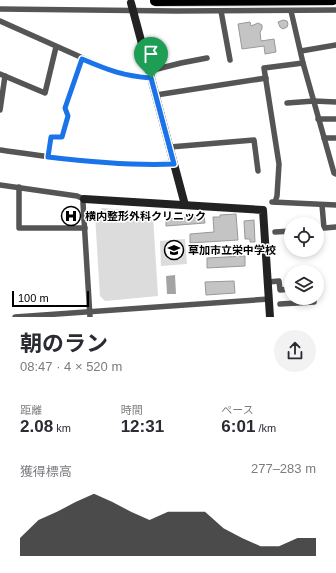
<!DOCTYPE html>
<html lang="ja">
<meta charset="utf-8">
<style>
:root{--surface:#fff;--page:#f2f2f3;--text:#2b2b33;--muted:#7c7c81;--accent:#000}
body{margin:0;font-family:Arial,"Noto Sans JP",sans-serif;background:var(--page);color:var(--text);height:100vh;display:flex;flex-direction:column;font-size:15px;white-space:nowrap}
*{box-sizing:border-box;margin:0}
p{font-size:13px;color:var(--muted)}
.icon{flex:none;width:22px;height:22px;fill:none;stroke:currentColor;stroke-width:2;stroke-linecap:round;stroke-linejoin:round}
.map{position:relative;height:317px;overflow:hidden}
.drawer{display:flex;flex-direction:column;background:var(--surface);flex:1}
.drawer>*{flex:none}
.controls{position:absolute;left:284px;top:217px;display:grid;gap:8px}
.controls a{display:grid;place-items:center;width:40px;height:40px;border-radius:50%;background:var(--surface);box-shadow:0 2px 6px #0003;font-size:20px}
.scale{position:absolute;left:12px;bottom:10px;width:77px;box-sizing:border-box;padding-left:4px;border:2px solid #000;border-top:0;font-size:11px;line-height:14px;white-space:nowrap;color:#000;-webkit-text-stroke:3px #fff;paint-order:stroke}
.pin{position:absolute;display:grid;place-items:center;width:34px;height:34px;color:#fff;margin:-41px -17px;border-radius:50% 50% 50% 0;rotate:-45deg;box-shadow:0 0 4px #0007}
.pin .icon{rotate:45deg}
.round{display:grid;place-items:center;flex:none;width:42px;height:42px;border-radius:21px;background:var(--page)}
.headline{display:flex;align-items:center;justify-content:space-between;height:68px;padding:0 20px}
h1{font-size:22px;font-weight:700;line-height:30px}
.stats{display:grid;grid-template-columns:repeat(3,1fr);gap:6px;height:68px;padding:4px 20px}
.stats div{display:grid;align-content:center}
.stats b{font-size:17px;font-weight:700}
.stats small{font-size:11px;font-weight:400}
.stats p{font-size:11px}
.chart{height:112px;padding:8px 20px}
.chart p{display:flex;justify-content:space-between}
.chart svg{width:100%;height:72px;margin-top:4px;fill:var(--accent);opacity:.7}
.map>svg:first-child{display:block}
.green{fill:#dcdcdc}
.water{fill:#a3a3a3}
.building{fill:#c4c4c4;stroke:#999}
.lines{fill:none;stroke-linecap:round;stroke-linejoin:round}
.street{stroke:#555;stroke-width:5.5}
.secondary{stroke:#222;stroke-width:8}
.highway-bridge-casing{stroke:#dbdbdb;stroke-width:12;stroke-linecap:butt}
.highway-bridge{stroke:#000;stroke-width:10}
.route-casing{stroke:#fff;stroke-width:8}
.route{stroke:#1a73e8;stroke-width:5}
.labels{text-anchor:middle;stroke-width:3;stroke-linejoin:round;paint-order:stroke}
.poi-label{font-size:11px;font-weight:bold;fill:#000;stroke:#fff;text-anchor:start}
</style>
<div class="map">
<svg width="336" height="317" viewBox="0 0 336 317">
<rect width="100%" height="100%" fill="#fff"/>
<g class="green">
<polygon points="102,208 149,212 153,216 158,296 105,301 100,296 95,215"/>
<polygon points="185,239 187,264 161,266 160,241"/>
</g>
<polygon class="water" points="175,275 176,294 167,294 166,276"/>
<g class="building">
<polygon points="283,20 287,21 288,24 287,27 283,29 280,27 278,22"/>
<polygon points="250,22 251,26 258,23 262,25 262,29 260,32 261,41 274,39 276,52 265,54 264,46 242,49 238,24"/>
<polygon points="236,214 238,240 190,243 190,234 214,232 213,217 220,217 220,215"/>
<polygon points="204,216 205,223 166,226 166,219"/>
<polygon points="254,220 255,242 250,242 250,239 245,239 244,221"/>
<polygon points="245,256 245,266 207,268 207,258"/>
<polygon points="234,281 235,293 206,295 205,282"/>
</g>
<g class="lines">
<g class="street">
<polyline points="0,9 176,11 336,10"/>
<polyline points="221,11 230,60"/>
<polyline points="291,11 303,63 334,173 336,174"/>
<polyline points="0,21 114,72 134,77 151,78"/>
<polyline points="301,51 336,45"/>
<polyline points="149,71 181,63 207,58"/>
<polyline points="0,74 45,93 56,47"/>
<polyline points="156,95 266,78"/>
<polyline points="287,103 314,101 336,102"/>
<polyline points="0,110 5,76"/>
<polyline points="318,119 336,119"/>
<polyline points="324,138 336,138"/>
<polyline points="170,147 254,140 258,171"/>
<path d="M0 150C58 158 116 167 174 163"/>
<polyline points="48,157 51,137 62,137 68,116 65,108 82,59"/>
<polyline points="0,185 77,196 84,199 83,203 90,317"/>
<polyline points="19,187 19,228 85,228"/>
<polyline points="272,202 336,205"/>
<polyline points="275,202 277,196 279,164 264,68 303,63"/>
<polyline points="322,205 324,228 336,227"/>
<polyline points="275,232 291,231"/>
<polyline points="268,282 279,281 280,290 291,289"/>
<polyline points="280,304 314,302 314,298"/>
<polyline points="15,317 269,299"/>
</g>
<g class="secondary">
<polyline points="131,3 185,205"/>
<polyline points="84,199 263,210 270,317"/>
</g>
<defs>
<polyline id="highway-bridge" points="155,1 333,0"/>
</defs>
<use href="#highway-bridge" class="highway-bridge-casing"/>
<use href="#highway-bridge" class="highway-bridge"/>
</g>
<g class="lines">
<defs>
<path id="route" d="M82 59C108 70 123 76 151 78L174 164C132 166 90 162 48 157L51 137H62L68 116 65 108Z"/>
</defs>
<use href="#route" class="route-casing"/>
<use href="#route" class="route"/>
</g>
<defs>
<symbol id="hospital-ring" viewBox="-11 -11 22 22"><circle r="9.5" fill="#fff" stroke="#000" stroke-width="1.5"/><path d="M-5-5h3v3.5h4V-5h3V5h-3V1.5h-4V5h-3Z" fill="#000"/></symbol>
<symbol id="school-ring" viewBox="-11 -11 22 22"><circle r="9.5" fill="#fff" stroke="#000" stroke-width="1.5"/><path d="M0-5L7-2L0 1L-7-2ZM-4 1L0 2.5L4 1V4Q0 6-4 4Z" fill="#000"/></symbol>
</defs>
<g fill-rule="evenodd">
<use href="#hospital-ring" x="60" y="205" width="22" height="22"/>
<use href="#school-ring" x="163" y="239" width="22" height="22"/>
</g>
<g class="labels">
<g class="poi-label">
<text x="85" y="220">横内整形外科クリニック</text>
<text x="188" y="254">草加市立栄中学校</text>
</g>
</g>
</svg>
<div class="controls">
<a><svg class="icon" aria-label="locate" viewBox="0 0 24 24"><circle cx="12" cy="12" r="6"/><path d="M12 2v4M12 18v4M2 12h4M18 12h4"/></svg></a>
<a><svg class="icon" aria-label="layers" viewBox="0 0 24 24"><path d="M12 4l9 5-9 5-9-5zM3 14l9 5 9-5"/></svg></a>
</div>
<div class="scale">100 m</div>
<div class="pin" style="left:151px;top:78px;background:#1e9e55"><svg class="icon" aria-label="arrive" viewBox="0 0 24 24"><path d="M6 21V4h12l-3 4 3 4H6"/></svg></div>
</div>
<section class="drawer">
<div class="headline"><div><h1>朝のラン</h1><p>08:47 · 4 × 520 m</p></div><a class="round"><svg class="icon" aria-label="share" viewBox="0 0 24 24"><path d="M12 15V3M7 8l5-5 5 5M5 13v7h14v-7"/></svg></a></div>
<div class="stats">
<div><p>距離</p><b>2.08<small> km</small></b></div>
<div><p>時間</p><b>12:31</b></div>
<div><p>ペース</p><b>6:01<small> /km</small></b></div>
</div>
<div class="chart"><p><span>獲得標高</span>277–283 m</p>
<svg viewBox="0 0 160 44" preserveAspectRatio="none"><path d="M0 44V33L10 22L20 17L30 11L40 6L50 11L60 17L70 22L80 17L90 17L100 17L110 27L120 33L130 38L140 38L150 33L160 33V44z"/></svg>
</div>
</section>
